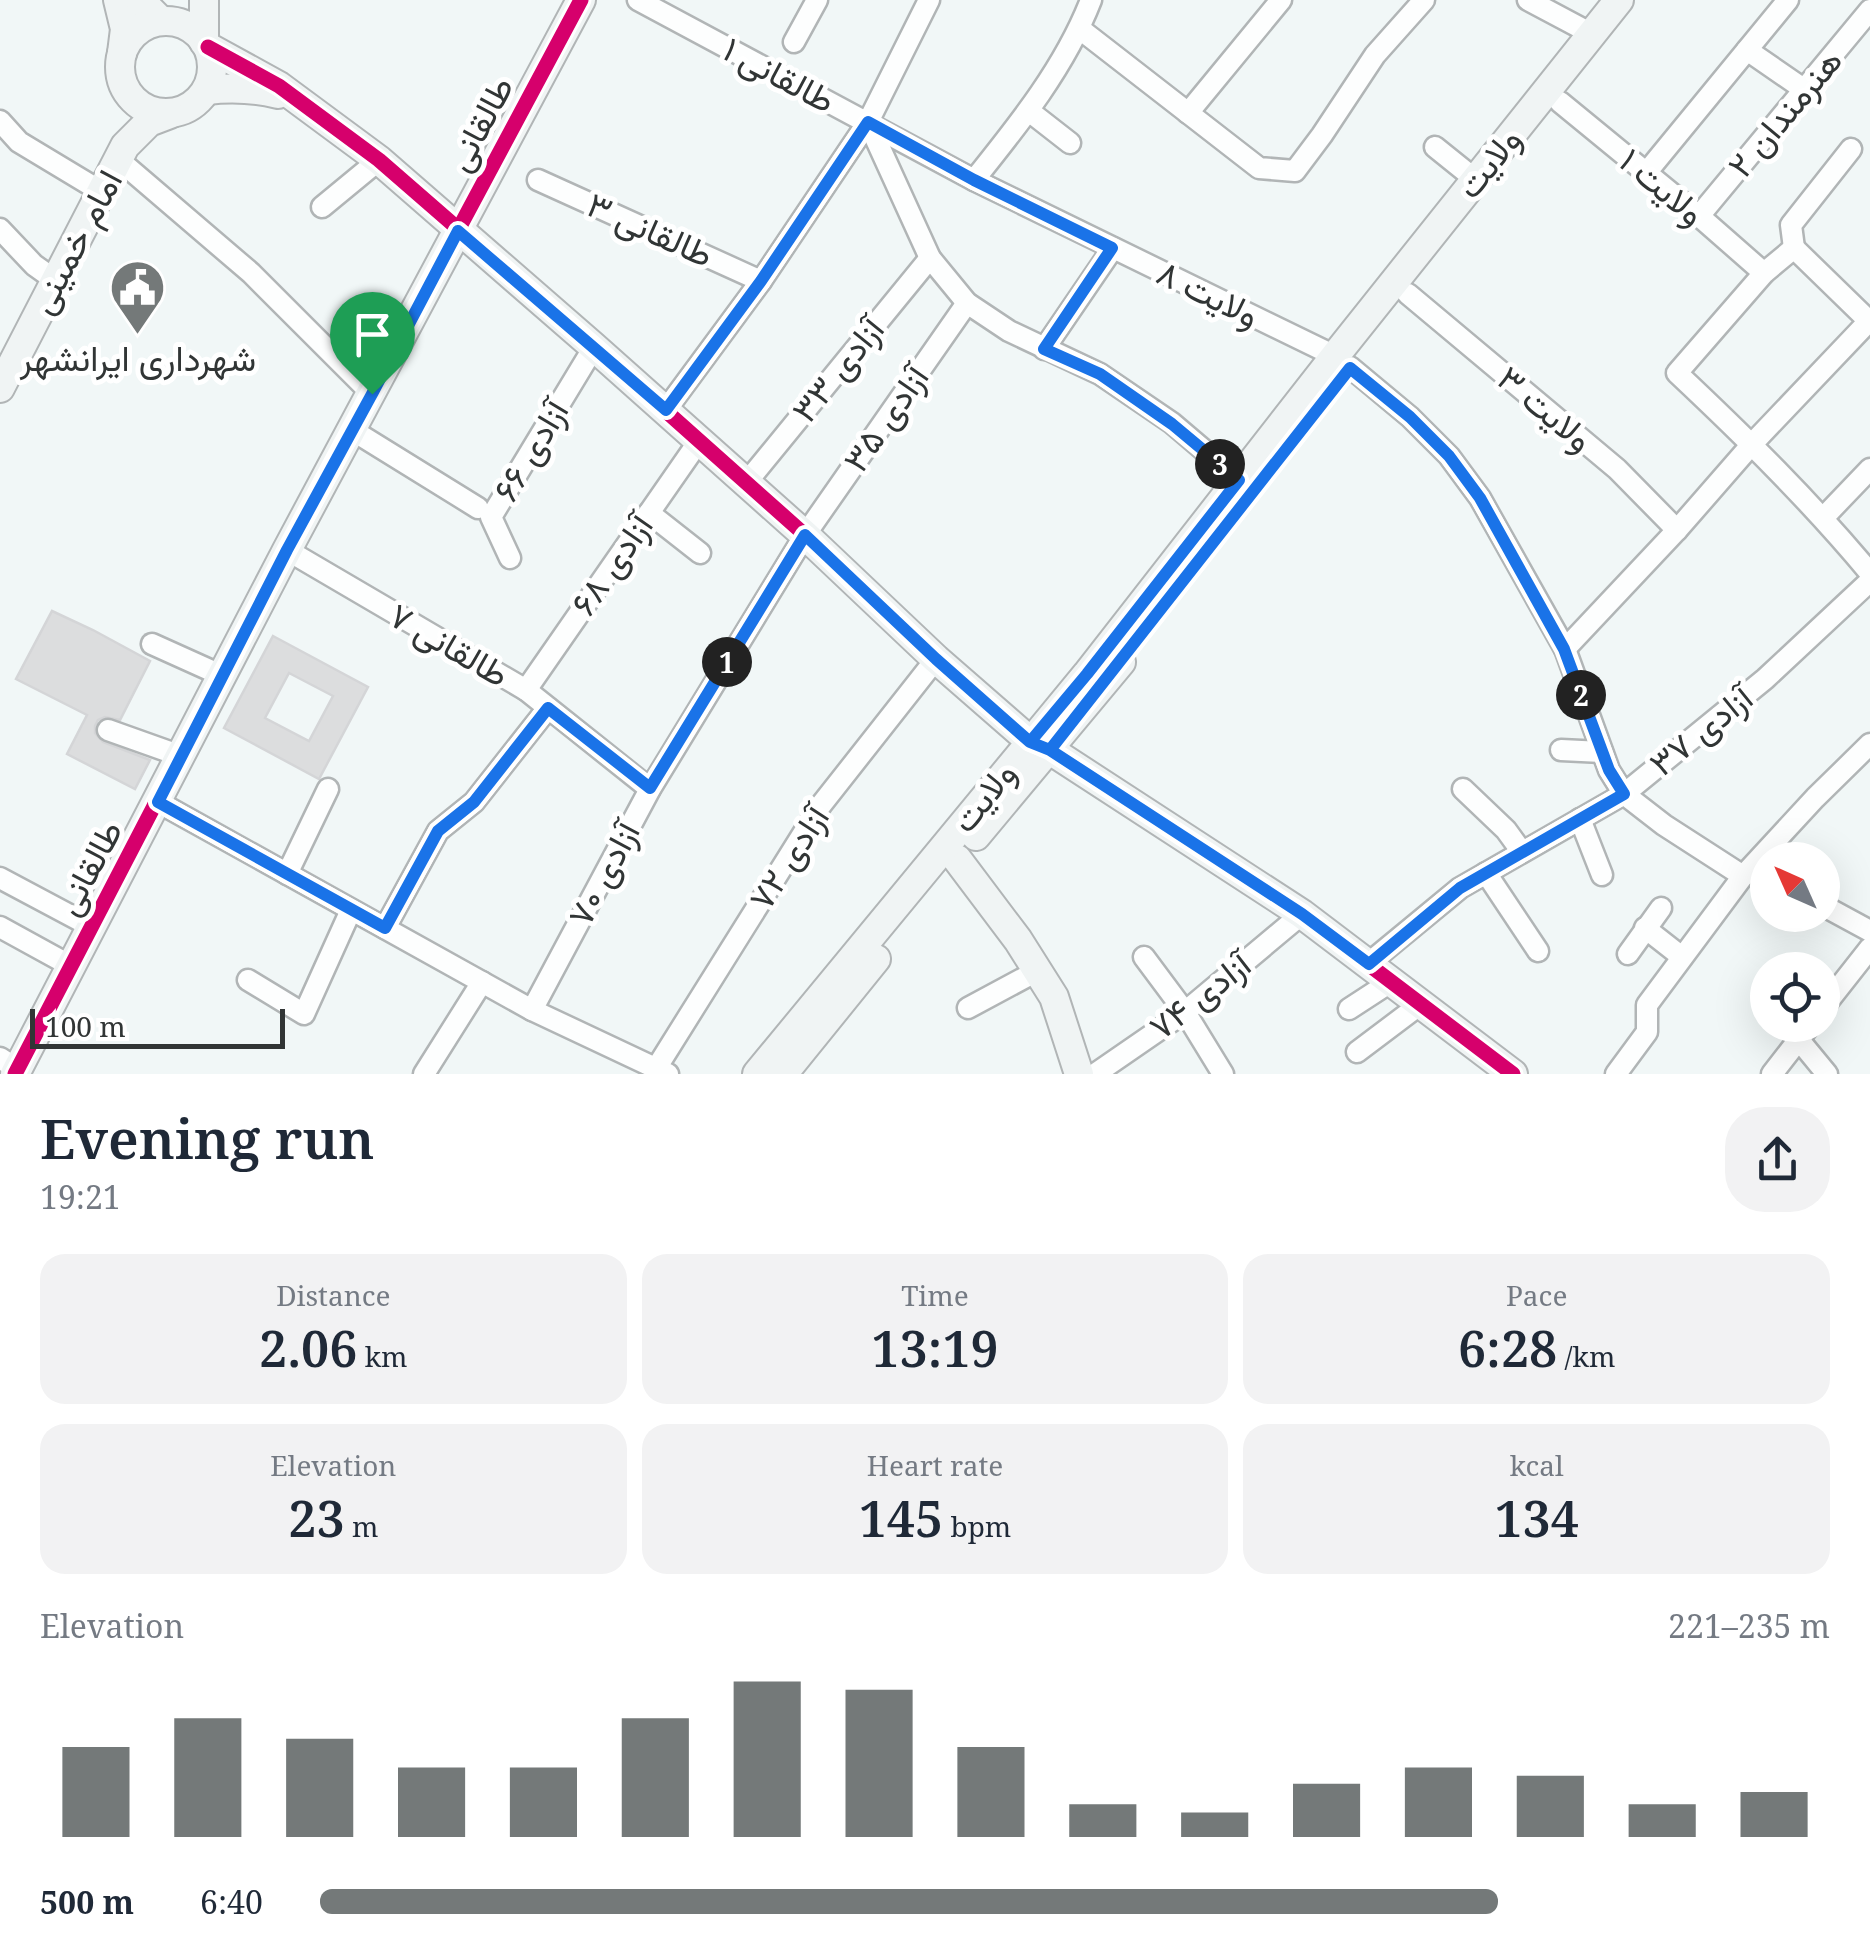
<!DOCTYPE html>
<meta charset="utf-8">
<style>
:root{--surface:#fff;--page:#f2f2f3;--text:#1f2937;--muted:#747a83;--accent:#747979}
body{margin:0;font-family:"Noto Serif",Vazirmatn,serif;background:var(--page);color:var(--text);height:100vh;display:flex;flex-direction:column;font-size:38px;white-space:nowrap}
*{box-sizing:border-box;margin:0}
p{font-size:32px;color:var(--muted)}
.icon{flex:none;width:55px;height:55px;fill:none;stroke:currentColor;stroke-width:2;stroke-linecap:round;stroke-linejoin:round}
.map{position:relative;height:1074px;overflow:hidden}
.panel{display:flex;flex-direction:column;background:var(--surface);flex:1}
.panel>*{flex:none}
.needle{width:65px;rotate:315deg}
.tools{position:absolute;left:1750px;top:842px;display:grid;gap:20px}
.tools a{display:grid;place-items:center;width:90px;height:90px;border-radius:50%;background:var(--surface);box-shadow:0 10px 40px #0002;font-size:50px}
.scale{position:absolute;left:30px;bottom:25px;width:255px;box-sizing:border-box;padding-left:10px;border:5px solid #313535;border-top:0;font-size:28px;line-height:35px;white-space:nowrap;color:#313535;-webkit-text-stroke:8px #fff;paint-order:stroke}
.pin{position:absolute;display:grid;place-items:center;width:85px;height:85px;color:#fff;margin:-102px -42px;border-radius:50% 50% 50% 0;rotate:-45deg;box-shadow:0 0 10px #0007}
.pin .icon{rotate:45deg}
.km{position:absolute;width:50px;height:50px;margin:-25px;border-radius:50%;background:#222;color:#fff;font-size:28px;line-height:50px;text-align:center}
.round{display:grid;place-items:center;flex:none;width:105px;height:105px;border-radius:40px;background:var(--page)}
.headline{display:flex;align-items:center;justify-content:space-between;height:170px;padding:0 40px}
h1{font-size:55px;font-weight:600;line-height:75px}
.stats{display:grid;grid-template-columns:repeat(3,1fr);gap:15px;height:170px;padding:10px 40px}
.stats div{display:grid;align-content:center;border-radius:25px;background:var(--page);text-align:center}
.stats b{font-size:50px;font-weight:600}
.stats small{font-size:28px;font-weight:400}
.stats p{font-size:28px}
.chart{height:280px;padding:20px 40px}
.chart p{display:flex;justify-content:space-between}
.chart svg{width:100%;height:180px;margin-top:10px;stroke:var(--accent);stroke-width:6}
ul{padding:0 40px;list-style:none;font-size:32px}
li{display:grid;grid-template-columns:160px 120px 1fr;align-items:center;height:75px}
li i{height:25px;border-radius:12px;background:var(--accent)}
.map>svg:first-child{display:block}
.building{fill:#dcddde;stroke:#d4d5d7;stroke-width:2.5;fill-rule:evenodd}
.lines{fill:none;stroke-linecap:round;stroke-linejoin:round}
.street-casing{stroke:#b1b5b6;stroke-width:25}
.secondary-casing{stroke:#b1b5b6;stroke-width:32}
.street{stroke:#fdfefe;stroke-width:20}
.secondary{stroke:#f0f4f4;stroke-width:28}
.cycleway-casing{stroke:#fff;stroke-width:21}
.cycleway{stroke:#d6006c;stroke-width:15}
.route-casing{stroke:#fff;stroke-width:20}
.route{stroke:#1a73e8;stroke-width:12}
.labels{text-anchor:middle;stroke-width:10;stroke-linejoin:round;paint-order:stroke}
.street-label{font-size:35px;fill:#313535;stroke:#fff}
.poi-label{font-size:35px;fill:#313535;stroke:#fff}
</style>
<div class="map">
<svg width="1870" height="1074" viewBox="0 0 1870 1074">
<rect width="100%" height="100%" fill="#f1f7f7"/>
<g class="building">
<polygon points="52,611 93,630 150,661 120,720 105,717 98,720 95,726 95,733 103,742 150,760 135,789 67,754 87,715 16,679"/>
<path d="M273 636 368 687 319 779 224 728ZM289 673 333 696 309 741 265 718Z"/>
</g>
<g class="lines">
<defs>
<g id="street">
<polyline points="638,0 974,180 1335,356"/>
<polyline points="1528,0 1592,34"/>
<polyline points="1080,29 1259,168 1295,171 1322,135 1375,55 1424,0"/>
<polyline points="794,42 817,0"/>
<polyline points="1747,50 1805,90"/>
<polyline points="1560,102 1699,216 1764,273"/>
<polyline points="1029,111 1070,143"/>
<polyline points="1188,113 1281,0"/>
<polyline points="0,121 19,142 102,192"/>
<polyline points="868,122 930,258 967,303 1009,331 1100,374 1172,423 1239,480"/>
<polyline points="1435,147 1476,180"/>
<polyline points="119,160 251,273 372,394"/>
<polyline points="1646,173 1788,0"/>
<polyline points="538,180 761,281"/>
<path d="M974 180C1019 124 1065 67 1091 0"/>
<polyline points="322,207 379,160"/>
<polyline points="1699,216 1870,10"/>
<polyline points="0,229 34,265 55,280"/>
<polyline points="1794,248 1791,225 1851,149"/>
<polyline points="1408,294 1617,469 1677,530"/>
<path d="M1869 321 1794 248 1764 273 1677 373C1745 437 1810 501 1870 573"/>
<polyline points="1044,349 1113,248"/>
<polyline points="1350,367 1410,417 1449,456 1480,498 1565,649 1609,770 1624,794 1664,825 1743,876"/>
<polyline points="665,411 761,281 868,122 929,0"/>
<polyline points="352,430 478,508"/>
<polyline points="746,483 930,258"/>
<polyline points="649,513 700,553"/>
<polyline points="1824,517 1870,469"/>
<polyline points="287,550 526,690 650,789"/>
<polyline points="510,558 491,517 594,347"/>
<polyline points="152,644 223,676"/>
<polyline points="1565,649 1677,530 1752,444 1870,320"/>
<polyline points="526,690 699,441"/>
<polyline points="108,730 181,756"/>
<polyline points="1561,750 1602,752"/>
<polyline points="1463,789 1506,830 1522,852"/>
<polyline points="158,802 532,1010 668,1074"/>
<polyline points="1580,819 1602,875"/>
<polyline points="1486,873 1538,951"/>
<polyline points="287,874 328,789"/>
<polyline points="0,878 92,927"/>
<polyline points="1822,905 1870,931"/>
<polyline points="0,927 71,966"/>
<polyline points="385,928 438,831 474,802 548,708"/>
<polyline points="1645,928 1682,957"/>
<polyline points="1628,954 1661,908"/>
<polyline points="1144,957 1185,1012 1223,1074"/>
<polyline points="1369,963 1460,888 1624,794 1765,679 1870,581"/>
<polyline points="248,980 304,1014 351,910"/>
<polyline points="968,1008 1037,971"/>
<polyline points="1349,1009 1392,981"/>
<polyline points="1822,1009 1870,948"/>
<polyline points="532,1010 650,789 805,535 967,303"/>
<polyline points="1799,1040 1827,1074"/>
<polyline points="1357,1052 1422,1003"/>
<polyline points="0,1058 17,1069"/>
<polyline points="657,1067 821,805 936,659"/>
<polyline points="424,1074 482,982"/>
<polyline points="1095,1074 1185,1012 1302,914"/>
<polyline points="1616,1074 1647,1032 1647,1005 1743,876 1815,798 1870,744"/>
<polyline points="1772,1074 1810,1025"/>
</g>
<g id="secondary">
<polyline points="118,0 125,29 122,53"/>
<polyline points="140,0 161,21"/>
<polyline points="204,0 204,42"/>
<circle cx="166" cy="67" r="46"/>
<polyline points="208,47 279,86 379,160 594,347 805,535 936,659 1030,741 1050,750 1302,914 1513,1074"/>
<path d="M207 90C232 87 254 88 278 94"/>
<polyline points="0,388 125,146 149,122 170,114"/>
<polyline points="976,836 1121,662"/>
<polyline points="957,859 1018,940 1054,997 1079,1074"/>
<polyline points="15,1074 287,550 581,0"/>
<polyline points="757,1074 1087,674 1335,356 1619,0"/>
<polyline points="783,1074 876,959"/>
</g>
</defs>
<use href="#street" class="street-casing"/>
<use href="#secondary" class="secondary-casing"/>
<use href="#street" class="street"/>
<use href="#secondary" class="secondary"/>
<defs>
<g id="cycleway">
<polyline points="208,47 279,86 379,160 594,347 805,535 936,659 1030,741 1050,750 1302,914 1513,1074"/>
<polyline points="15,1074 287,550 581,0"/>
</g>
</defs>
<use href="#cycleway" class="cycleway-casing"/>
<use href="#cycleway" class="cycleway"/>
</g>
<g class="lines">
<defs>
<polyline id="route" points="372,394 287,550 158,802 385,928 438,831 474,802 548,708 650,788 805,535 936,659 1030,742 1050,750 1302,914 1369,964 1460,888 1624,794 1609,770 1564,649 1480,498 1449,456 1410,417 1350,368 1050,750 1030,742 1087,674 1239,480 1172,424 1100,374 1044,349 1112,248 974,180 868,122 761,281 666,410 458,231 372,394"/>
</defs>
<use href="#route" class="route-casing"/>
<use href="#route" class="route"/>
</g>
<defs>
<symbol id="civic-pin" viewBox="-11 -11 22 30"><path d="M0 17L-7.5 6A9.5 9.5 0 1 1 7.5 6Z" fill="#747979" stroke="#fff"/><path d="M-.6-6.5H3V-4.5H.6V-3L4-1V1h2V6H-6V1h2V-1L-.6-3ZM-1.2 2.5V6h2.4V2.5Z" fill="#fff"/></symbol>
</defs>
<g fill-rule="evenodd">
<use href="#civic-pin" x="106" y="256" width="63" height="86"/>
</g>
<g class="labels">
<g class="street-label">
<text transform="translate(779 75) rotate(28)" y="12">طالقانی ۱</text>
<text transform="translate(1785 113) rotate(-50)" y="12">هنرمندان ۲</text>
<text transform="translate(480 124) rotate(-62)" y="12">طالقانی</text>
<text transform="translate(1489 163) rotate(-51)" y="12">ولایت</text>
<text transform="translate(1662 187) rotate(40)" y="12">ولایت ۱</text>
<text transform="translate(650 230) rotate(24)" y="12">طالقانی ۳</text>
<text transform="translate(76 242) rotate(-62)" y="12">امام خمینی</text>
<text transform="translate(1208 294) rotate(26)" y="12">ولایت ۸</text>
<text transform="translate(838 370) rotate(-51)" y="12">آزادی ۳۳</text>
<text transform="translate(1545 409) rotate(40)" y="12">ولایت ۳</text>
<text transform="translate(886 419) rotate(-55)" y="12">آزادی ۳۵</text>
<text transform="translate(531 451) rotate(-59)" y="12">آزادی ۶۶</text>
<text transform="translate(612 565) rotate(-55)" y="12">آزادی ۶۸</text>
<text transform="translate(449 645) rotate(30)" y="12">طالقانی ۷</text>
<text transform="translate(1701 731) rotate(-39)" y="12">آزادی ۳۷</text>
<text transform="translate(984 797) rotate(-51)" y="12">ولایت</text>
<text transform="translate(789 858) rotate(-57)" y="12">آزادی ۷۲</text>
<text transform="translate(89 868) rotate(-62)" y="12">طالقانی</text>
<text transform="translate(604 874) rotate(-62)" y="12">آزادی ۷۰</text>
<text transform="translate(1200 996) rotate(-38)" y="12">آزادی ۷۴</text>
</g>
<g class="poi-label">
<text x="138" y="371">شهرداری ایرانشهر</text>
</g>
</g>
</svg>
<div class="tools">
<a><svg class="needle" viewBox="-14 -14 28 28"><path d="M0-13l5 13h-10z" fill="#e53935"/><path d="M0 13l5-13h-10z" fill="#747a83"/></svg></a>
<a><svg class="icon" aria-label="locate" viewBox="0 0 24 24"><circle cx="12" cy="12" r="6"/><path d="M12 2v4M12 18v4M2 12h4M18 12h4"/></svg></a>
</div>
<div class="scale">100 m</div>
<div class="pin" style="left:372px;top:394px;background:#1e9e55"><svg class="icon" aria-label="arrive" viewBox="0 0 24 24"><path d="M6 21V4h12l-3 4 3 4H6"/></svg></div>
<b class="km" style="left:727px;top:662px">1</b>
<b class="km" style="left:1581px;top:695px">2</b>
<b class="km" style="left:1220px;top:464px">3</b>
</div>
<section class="panel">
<div class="headline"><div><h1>Evening run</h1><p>19:21</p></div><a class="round"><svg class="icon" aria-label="share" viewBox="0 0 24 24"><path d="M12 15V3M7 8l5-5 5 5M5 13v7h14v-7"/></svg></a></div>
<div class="stats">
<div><p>Distance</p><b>2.06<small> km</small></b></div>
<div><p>Time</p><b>13:19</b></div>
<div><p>Pace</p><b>6:28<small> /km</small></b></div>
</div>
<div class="stats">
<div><p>Elevation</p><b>23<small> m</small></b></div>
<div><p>Heart rate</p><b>145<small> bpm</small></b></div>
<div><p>kcal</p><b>134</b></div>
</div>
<div class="chart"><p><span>Elevation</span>221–235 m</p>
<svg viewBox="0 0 160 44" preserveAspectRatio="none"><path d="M5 44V22M15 44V15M25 44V20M35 44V27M45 44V27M55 44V15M65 44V6M75 44V8M85 44V22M95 44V36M105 44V38M115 44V31M125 44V27M135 44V29M145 44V36M155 44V33"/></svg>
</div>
<ul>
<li><b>500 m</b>6:40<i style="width:78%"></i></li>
</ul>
</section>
